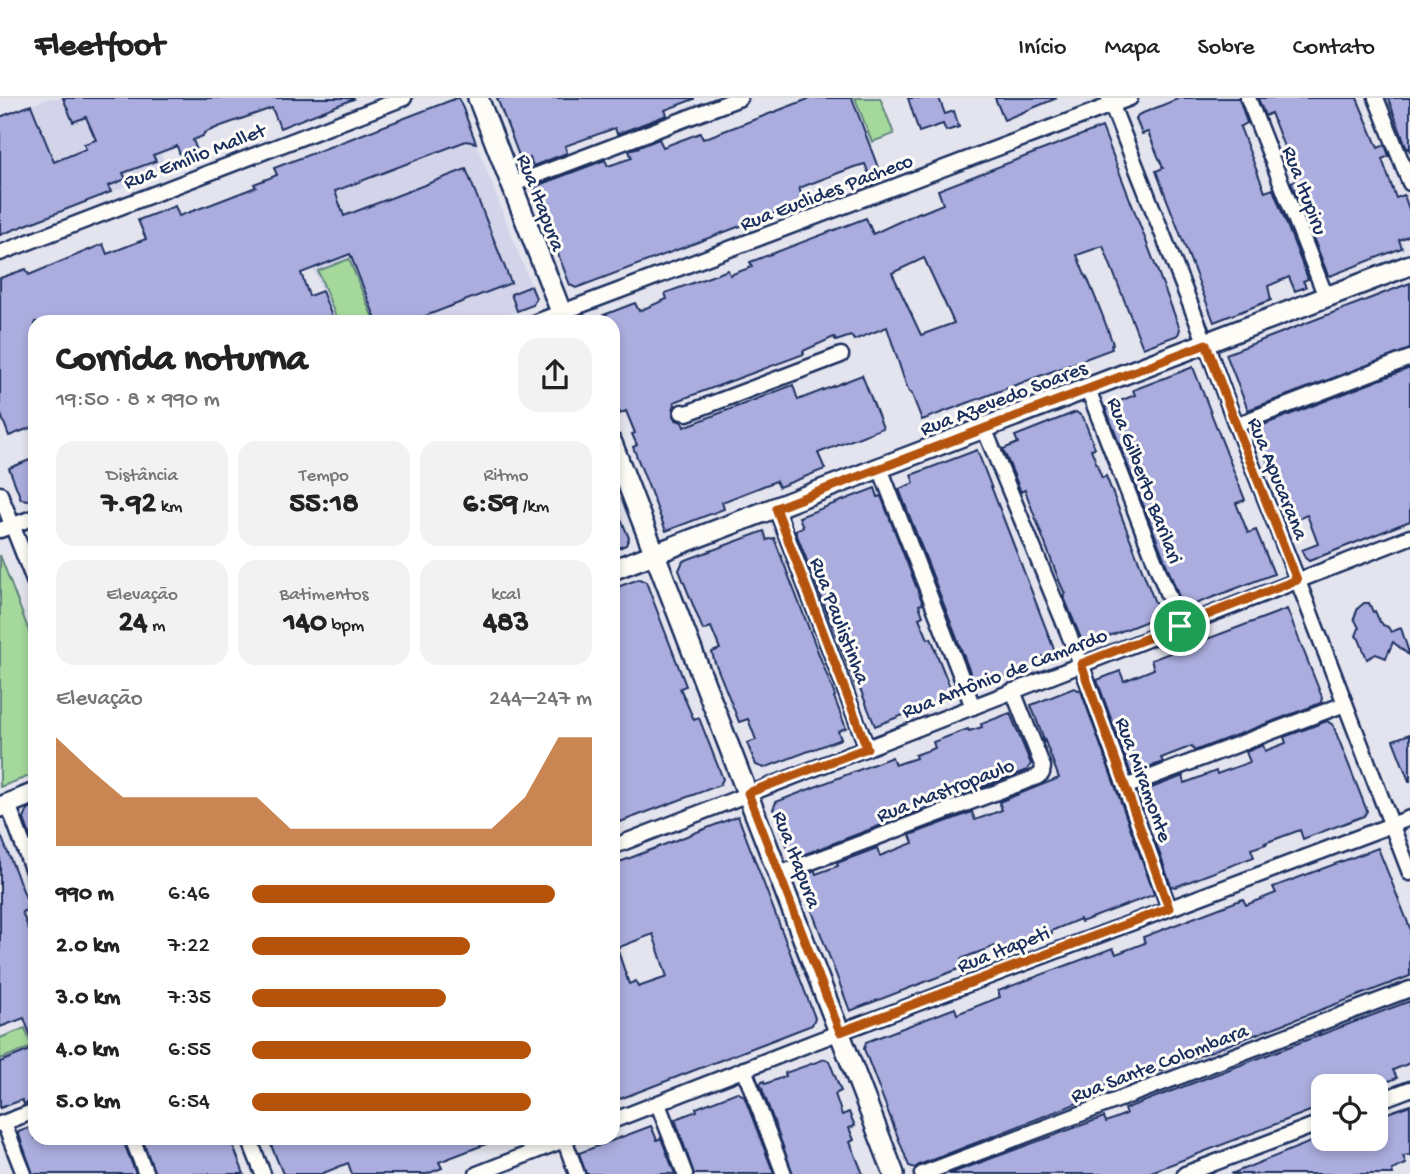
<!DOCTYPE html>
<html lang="pt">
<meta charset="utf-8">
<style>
:root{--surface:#fff;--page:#f2f2f2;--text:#222;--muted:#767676;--line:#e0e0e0;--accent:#b45309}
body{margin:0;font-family:"Gochi Hand",sans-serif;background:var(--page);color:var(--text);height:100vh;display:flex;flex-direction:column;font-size:26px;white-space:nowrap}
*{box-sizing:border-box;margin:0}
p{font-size:23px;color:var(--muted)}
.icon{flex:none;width:38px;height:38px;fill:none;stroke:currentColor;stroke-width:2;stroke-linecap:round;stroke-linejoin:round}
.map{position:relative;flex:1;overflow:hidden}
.details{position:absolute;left:28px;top:217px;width:592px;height:830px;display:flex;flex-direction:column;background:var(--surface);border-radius:21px;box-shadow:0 4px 10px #0003}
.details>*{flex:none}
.fabs{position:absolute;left:1311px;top:976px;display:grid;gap:14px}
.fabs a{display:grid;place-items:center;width:77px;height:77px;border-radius:14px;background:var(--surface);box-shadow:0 4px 10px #0003;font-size:35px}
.pin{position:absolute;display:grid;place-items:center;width:60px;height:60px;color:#fff;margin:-30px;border:4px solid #fff;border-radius:50%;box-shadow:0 2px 7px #0007}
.round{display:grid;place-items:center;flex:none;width:74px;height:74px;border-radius:21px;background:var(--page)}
.head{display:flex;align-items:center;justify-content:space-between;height:119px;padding:0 28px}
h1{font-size:38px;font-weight:700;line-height:52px}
.figures{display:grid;grid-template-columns:repeat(3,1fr);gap:10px;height:119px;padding:7px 28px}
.figures div{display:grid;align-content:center;border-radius:18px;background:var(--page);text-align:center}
.figures b{font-size:30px;font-weight:700}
.figures small{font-size:19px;font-weight:400}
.figures p{font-size:19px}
.chart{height:196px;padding:14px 28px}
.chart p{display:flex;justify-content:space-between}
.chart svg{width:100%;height:126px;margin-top:7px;fill:var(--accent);opacity:.7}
ul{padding:0 28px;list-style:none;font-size:23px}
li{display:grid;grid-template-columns:112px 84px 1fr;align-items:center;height:52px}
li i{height:18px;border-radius:9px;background:var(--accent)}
header{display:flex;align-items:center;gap:42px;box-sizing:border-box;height:98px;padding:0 35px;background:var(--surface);border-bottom:2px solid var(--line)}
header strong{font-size:33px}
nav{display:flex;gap:38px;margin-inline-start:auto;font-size:24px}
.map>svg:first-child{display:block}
.built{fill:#d3d4ea}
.green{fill:#a5d99c;stroke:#60847d;stroke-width:2}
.building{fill:#aaaddd;stroke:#1b2f5e;stroke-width:2;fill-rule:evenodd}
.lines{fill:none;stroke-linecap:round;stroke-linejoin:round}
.street-casing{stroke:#1b2f5e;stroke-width:19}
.secondary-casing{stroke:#1b2f5e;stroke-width:24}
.street{stroke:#fdfcf7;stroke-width:14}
.secondary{stroke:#fdfcf7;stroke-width:19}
.route-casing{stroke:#fff;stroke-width:14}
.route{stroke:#b45309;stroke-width:9}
.labels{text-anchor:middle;stroke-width:6;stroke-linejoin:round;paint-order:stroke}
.street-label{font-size:21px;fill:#1b2f5e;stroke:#fdfcf7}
</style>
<header>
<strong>Fleetfoot</strong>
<nav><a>Início</a><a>Mapa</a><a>Sobre</a><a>Contato</a></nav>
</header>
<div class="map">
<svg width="1410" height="1076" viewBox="0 0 1410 1076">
<rect width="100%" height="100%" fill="#e4e4ef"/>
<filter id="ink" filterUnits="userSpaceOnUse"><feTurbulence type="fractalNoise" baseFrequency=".0143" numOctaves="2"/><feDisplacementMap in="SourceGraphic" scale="14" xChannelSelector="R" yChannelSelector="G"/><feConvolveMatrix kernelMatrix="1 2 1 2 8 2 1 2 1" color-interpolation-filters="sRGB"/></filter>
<g filter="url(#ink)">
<g class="built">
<polygon points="50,0 139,0 168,73 71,109 31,7"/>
<polygon points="465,43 476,45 536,200 533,207 488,224 334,224 290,111"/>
</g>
<g class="green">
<polygon points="855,0 880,0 894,36 872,44"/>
<polygon points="349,161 373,220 363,224 338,224 318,173"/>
<polygon points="0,457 35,549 35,676 0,689"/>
<polygon points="25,930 32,949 0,961 0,940"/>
</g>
<g class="building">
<polygon points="63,0 353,0 354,1 280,30 272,10 221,28 204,35 203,38 193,42 196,50 180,57 177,48 153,57 156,63 123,75 126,81 108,88 111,94 0,137 0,19 31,7 54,64 86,51 84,46 96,42 86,19 73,24"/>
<polygon points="457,0 459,0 476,45 466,43 335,93 344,118 466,71 511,185 410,224 377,224 350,156 301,175 309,198 322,193 334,224 35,224 35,328 9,338 0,314 0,180 26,171 29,177 103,146 107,156 146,141 138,122 175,108 179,118 212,106 256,89 254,86 277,77 274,70"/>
<polygon points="497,0 694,0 694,1 665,12 667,17 617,36 615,30 565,48 567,55 533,68 530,60 521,63"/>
<polygon points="811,0 852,0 880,75 870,79 865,66 854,69 799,90 804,104 576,190 570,187 534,94 536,88 605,62 608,68 632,60 629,53 659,41 663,49 700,35 703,41"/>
<polygon points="908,0 939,0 945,16 954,13 959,29 946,33 943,26 919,34"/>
<polygon points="995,0 1057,0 1004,22"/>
<polygon points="1180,0 1239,0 1247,25 1240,29 1265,94 1273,91 1308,181 1303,183 1306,189 1295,193 1289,179 1268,188 1271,202 1214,224 1156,73 1163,70 1148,34 1142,36 1136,21 1138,17"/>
<polygon points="1258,0 1357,0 1378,50 1385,47 1389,58 1382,61 1396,100 1404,97 1410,114 1410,137 1399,142 1402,150 1330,178 1328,177 1291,84 1297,82 1284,49 1271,15 1265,18"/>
<polygon points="1388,0 1410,0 1410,53 1408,50 1407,51"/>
<path d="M1102 29 1180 231 1178 237 1143 250 1103 148 1077 157 1086 180 1087 179 1102 216 1113 246 1111 247 1112 251 922 322 911 294H909L904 281 887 229 854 242 851 238 836 243 834 239 803 253 804 256 674 304 675 307 673 311V318L676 322 682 324 684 329 793 287 798 302 862 277 883 330 818 355 825 371 779 389 776 383 722 404 724 411 666 433 633 349 637 347 632 336 635 335 626 313 620 316 612 297V224L588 223 635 205 639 213 667 201 665 195 728 172 730 177 752 169 750 164 866 120 873 136 920 114 921 115 943 106 938 92ZM924 160 954 225 921 237 892 175Z"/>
<polygon points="1410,185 1410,251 1248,312 1226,256"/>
<polygon points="531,188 536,200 533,207 517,213 511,196"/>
<polygon points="1193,269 1245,402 1236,405 1248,435 1256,432 1274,476 1185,510 1183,509 1105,309 1135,297 1133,292"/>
<polygon points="1410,270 1410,423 1309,463 1305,460 1302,452 1318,446 1307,417 1291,424 1258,339 1263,327"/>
<polygon points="1076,314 1083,319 1095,350 1091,351 1102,380 1106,378 1160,518 1084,548 1063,497 1065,496 1060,485 1029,403 1025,392 1021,394 1003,351 1018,345 1015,338"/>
<polygon points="977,352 1055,554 1041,559 1043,564 978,589 975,587 899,391 914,385 911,377"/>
<polygon points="35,360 35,400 28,402 21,401 9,370"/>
<polygon points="875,390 878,399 881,398 923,506 919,507 923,518 919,520 928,541 931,540 936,552 935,552 952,594 950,599 875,628 859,588 856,589 795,432 803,429 799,419"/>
<polygon points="612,399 629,440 626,447 612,453"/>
<polygon points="764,433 767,442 774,440 835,598 834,599 846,630 838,633 841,641 764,670 756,667 747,645 756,642 748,621 739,624 714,562 712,554 720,551 711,529 703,532 679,472 683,463"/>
<polygon points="639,481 646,484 686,588 680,590 694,622 699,620 723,681 720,687 612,727 612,600 616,599 612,591 612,491"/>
<polygon points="1364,505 1369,505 1373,514 1375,513 1380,524 1381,524 1383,527 1388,529 1391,534 1401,530 1410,558 1393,544 1386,560 1376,556 1367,561 1359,541 1356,538 1359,530 1354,520 1358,510"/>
<polygon points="1287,511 1322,599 1321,605 1194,653 1192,648 1161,660 1163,664 1131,676 1097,582 1120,573 1124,583 1154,571 1151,562"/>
<polygon points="1074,590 1081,593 1154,796 1153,797 1081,824 1080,821 1051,833 1052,835 1001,855 998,847 971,857 961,861 964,869 850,913 801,784 804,777 815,773 816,776 838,768 837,765 877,750 880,758 913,745 910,737 972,714 975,722 989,717 1002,712 999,704 1059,680 1045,643 1044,644 1042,640 1044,642 1031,607"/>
<polygon points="1010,615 1031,666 1027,672 792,761 773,711 776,704 892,659 895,667 916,660 915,657 935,650 933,644 968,631 969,633 982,629 981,626"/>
<polygon points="1327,623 1333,627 1367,713 1364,718 1303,741 1300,732 1265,745 1266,746 1251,751 1254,759 1175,789 1171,788 1156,745 1164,741 1152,708 1144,711 1138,695 1183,678 1185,685 1216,673 1217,676 1250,664 1246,654 1263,647 1265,653 1286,645 1284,639"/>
<polygon points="1410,636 1410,683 1409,683 1393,642"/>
<polygon points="35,708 35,751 24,721 28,711"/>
<path d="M738 718 815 920 812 927 612 1004V767ZM653 836 667 879 638 889 636 883 629 886 617 850Z"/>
<polygon points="0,735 30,810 22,814 35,847 34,947 24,920 0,929"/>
<polygon points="1378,750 1410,830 1410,878 1154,975 1152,970 1103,988 1106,994 919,1067 915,1070 909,1068 864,951 866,944 955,910 957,916 1000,899 998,893 1113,850 1116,856 1145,845 1143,839 1243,801 1246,807 1276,795 1273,789"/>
<polygon points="1410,903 1410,965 1393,972 1397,980 1373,989 1323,989 1323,1008 1146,1076 949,1076 1104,1019 1106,1024 1126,1016 1124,1011"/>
<polygon points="35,950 35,1002 24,1006 22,1002 0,1010 0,964"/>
<polygon points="825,961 829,963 841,993 835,996 842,1017 849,1014 855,1028 849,1030 854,1042 850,1044 863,1076 793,1076 760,985 764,983 765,986 786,978 785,975"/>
<polygon points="737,994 744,998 774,1076 694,1076 675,1021 697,1013 696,1010"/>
<polygon points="1410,1007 1410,1057 1403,1058 1406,1066 1392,1072 1393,1076 1231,1076 1318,1041 1376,1041 1376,1019"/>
<polygon points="35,1028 35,1040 122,1040 136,1076 33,1076 18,1034"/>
<polygon points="651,1028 657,1042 661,1040 675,1076 586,1076 579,1055"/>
<polygon points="142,1040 230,1040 244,1076 155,1076"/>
<polygon points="268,1040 499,1040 499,1041 439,1064 442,1070 427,1076 352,1076 348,1065 321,1076 283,1076"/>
</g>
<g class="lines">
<defs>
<g id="street">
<polyline points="1109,0 1206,246 1236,327 1305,501 1410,775"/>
<polyline points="1248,0 1326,199"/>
<polyline points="1376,0 1410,85"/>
<polyline points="511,87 740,0"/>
<polyline points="0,155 404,0"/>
<polyline points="536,224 1130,0"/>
<polyline points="1088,291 1180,528"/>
<polyline points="682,314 687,315 841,257"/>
<polyline points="1236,327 1410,260"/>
<polyline points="984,330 1081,566 1169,810"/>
<polyline points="880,370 973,609"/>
<polyline points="0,396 35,485"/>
<polyline points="776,410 867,650"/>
<polyline points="0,432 35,419"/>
<polyline points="1125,689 1345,606"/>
<polyline points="8,706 35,779"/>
<polyline points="612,749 1410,439"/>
<polyline points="779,776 1037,679 1042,675 1043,669 1013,593"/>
<polyline points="744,971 784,1076"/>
<polyline points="1376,1004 1410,991"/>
<polyline points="658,1006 685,1076"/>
<polyline points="612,1023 814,944 1410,720"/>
<polyline points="4,1025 24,1076"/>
<polyline points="0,1026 35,1013"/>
<polyline points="132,1040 146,1076"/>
<polyline points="249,1040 263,1076"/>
<polyline points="564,1041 577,1076"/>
<polyline points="477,1076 569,1040"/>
<polyline points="922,1076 1410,891"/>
<polyline points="1185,1076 1323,1024"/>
</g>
<g id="secondary">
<polyline points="478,0 565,224"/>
<polyline points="612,345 894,1076"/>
<polyline points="612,472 1410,167"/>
<polyline points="0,709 35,695"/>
</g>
</defs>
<use href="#street" class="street-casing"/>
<use href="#secondary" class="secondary-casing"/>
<use href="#street" class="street"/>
<use href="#secondary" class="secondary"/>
</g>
</g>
<g class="lines" filter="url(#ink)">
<defs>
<polygon id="route" points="1206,246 1236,327 1297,482 1081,566 1169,810 840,934 748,695 867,650 776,410"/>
</defs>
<use href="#route" class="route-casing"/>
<use href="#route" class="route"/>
</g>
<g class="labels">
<g class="street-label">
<text transform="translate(194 57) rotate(-21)" y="7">Rua Emílio Mallet</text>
<text transform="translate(1306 92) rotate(69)" y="7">Rua Itupiru</text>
<text transform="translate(826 93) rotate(-21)" y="7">Rua Euclides Pacheco</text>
<text transform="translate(542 104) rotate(69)" y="7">Rua Itapura</text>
<text transform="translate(1003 299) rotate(-21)" y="7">Rua Azevedo Soares</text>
<text transform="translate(1279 380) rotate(68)" y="7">Rua Apucarana</text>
<text transform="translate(1146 382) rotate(69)" y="7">Rua Gilberto Barilari</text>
<text transform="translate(841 522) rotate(69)" y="7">Rua Paulistinha</text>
<text transform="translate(1004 574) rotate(-21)" y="7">Rua Antônio de Camardo</text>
<text transform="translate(1145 681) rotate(70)" y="7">Rua Miramonte</text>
<text transform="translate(945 691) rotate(-21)" y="7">Rua Mastropaulo</text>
<text transform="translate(798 761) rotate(69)" y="7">Rua Itapura</text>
<text transform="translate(1003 850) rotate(-21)" y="7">Rua Itapeti</text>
<text transform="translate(1159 964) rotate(-21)" y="7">Rua Sante Colombara</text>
</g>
</g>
</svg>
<div class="fabs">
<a><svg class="icon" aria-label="locate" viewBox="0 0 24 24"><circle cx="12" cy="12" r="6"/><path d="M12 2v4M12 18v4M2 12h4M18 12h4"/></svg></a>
</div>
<div class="pin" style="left:1180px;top:528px;background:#1e9e55"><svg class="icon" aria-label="arrive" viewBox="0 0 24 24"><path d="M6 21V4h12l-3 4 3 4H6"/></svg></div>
<section class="details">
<div class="head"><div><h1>Corrida noturna</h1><p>19:50 · 8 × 990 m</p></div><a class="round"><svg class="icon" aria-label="share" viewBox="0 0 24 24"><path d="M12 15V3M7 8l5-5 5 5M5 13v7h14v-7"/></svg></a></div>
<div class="figures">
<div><p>Distância</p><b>7.92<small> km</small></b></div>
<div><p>Tempo</p><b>55:18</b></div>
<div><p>Ritmo</p><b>6:59<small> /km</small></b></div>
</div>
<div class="figures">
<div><p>Elevação</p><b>24<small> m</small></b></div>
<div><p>Batimentos</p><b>140<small> bpm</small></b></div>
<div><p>kcal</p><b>483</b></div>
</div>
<div class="chart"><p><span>Elevação</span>244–247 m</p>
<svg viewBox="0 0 160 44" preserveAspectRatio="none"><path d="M0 44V6L10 17L20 27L30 27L40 27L50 27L60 27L70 38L80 38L90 38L100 38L110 38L120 38L130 38L140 27L150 6L160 6V44z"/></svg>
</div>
<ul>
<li><b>990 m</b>6:46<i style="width:89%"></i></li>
<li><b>2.0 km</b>7:22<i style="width:64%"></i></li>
<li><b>3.0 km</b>7:35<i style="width:57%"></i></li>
<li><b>4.0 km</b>6:55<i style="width:82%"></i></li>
<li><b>5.0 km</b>6:54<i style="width:82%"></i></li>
</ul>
</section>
</div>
